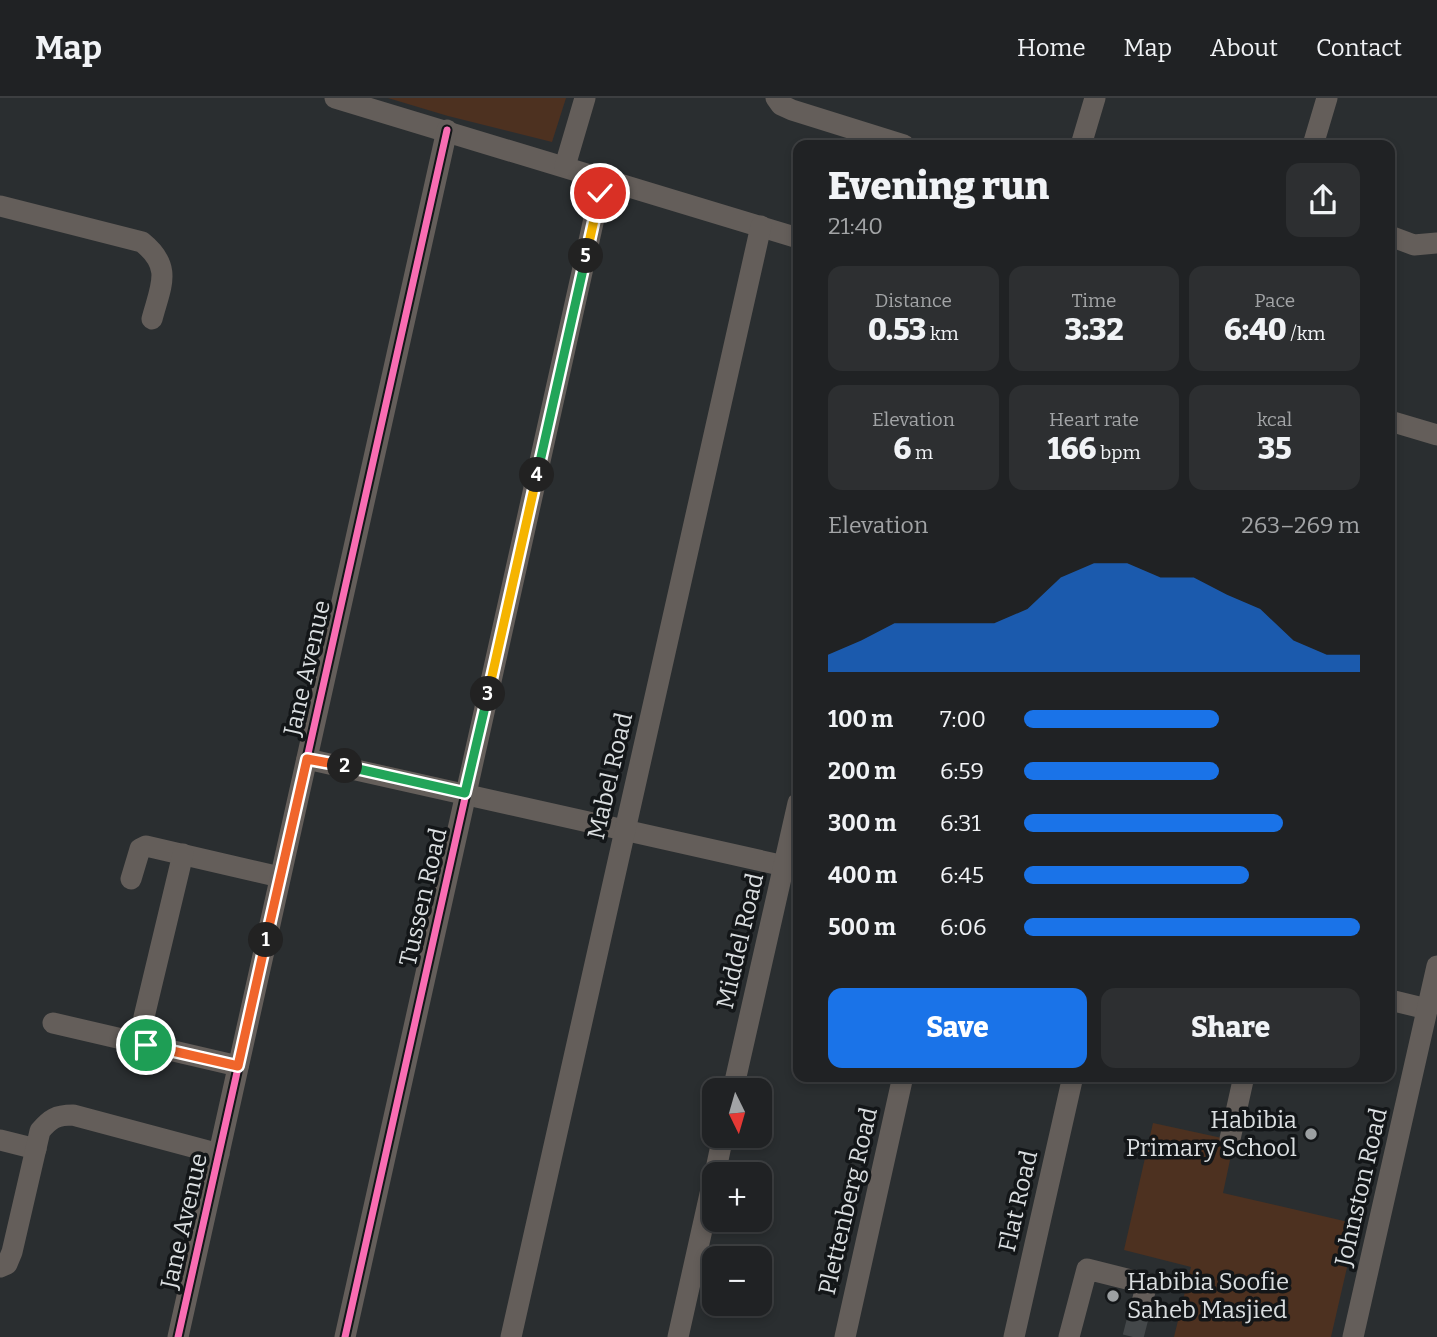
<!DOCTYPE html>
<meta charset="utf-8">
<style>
:root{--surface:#202224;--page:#2d2f31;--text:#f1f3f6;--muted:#a2a4a6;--line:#3d3f41;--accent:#1a73e8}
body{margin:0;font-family:Bitter,serif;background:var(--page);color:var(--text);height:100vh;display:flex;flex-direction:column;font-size:26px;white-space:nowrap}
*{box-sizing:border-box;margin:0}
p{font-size:23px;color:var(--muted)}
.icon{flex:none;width:38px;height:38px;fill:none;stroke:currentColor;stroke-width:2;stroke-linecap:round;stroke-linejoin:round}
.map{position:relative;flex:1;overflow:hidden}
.panel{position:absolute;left:793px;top:42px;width:602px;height:942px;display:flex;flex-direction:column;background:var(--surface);border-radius:14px;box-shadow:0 4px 10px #0003,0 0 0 2px var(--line)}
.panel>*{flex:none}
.needle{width:46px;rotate:175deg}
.controls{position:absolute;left:702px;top:980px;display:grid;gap:14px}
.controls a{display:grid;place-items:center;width:70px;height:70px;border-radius:14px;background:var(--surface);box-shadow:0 4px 10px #0003,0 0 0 2px var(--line);font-size:35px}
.pin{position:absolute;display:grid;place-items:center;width:60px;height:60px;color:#fff;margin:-30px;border:4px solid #fff;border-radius:50%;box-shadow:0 2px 7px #0007}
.km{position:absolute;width:35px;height:35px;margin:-18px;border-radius:50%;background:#222;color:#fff;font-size:19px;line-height:35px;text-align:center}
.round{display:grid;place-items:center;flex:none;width:74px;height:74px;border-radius:14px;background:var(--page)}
.headline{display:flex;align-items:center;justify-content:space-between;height:119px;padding:0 35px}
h1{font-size:38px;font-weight:800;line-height:52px}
.stats{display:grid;grid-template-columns:repeat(3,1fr);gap:10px;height:119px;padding:7px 35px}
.stats div{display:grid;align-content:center;border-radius:14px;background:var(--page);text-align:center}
.stats b{font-size:30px;font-weight:800}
.stats small{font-size:19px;font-weight:400}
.stats p{font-size:19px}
.chart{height:196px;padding:14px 35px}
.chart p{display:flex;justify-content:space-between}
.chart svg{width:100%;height:126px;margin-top:7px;fill:var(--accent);opacity:.7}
.button{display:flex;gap:14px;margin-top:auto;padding:14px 35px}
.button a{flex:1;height:80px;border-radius:14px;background:var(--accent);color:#fff;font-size:28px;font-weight:800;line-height:80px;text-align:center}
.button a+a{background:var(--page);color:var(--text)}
ul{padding:0 35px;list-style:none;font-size:23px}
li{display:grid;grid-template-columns:112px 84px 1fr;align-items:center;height:52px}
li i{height:18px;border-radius:9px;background:var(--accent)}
header{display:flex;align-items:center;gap:42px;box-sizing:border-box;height:98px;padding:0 35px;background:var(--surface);border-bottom:2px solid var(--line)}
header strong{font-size:33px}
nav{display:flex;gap:38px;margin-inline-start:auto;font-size:24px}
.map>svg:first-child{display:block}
.green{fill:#4d3120}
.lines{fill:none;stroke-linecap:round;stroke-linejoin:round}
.minor-tunnel{stroke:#44484a;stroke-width:21;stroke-dasharray:21 10;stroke-linecap:butt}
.minor{stroke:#645e5a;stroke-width:21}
.cycleway-casing{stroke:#131618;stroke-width:11}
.cycleway{stroke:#f96db3;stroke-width:7}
.split-1-casing{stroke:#fff;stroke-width:14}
.split-2-casing{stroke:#fff;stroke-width:14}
.split-3-casing{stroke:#fff;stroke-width:14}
.split-4-casing{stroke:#fff;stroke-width:14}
.split-5-casing{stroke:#fff;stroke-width:14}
.split-6-casing{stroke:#fff;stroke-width:14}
.split-1{stroke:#f0652b;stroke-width:9}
.split-2{stroke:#f0652b;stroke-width:9}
.split-3{stroke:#22a559;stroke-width:9}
.split-4{stroke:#f5b400;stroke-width:9}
.split-5{stroke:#22a559;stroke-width:9}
.split-6{stroke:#f5b400;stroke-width:9}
.poi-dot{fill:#9ca0a2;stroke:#131618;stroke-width:2.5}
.labels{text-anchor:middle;stroke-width:7;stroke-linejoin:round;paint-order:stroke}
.street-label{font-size:24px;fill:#dadee0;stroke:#131618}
.poi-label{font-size:24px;fill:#dadee0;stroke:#131618;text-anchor:end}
</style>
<header>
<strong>Map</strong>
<nav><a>Home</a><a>Map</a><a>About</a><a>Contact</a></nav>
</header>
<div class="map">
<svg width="1437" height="1239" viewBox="0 0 1437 1239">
<rect width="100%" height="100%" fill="#2a2e30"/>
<g class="green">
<polygon points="388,0 566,0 552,44 448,18"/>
<polygon points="1153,1025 1222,1040 1223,1056 1230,1062 1223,1095 1357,1126 1331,1239 1174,1239 1191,1169 1124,1152"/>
</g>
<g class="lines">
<polyline class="minor-tunnel" points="1133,1239 1142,1204"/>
<g class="minor">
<polyline points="335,0 798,140"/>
<polyline points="776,0 781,7 792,12 904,47"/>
<polyline points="1081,47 1095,0"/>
<polyline points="1313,47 1327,0"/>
<polyline points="565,68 585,0"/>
<path d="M0 108 142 144C173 169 161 187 152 221"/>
<polyline points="1390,138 1414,147 1437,145"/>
<polyline points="1390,323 1437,337"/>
<polyline points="307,661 798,771"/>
<polyline points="131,781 140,751 146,748 280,779"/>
<polyline points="1390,902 1427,911"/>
<polyline points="144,919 183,756"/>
<polyline points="53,925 238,968"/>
<polyline points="733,992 798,705"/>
<polyline points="1230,1041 1244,978"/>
<polyline points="0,1042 36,1051"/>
<polyline points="715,1076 723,1038"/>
<path d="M0 1169 7 1166 12 1154 40 1033C50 1021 56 1017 73 1017L219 1056"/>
<polyline points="178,1239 447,32"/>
<polyline points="345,1239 603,80"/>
<polyline points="511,1239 761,128"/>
<polyline points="678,1239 714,1078"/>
<polyline points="845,1239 903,978"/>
<polyline points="1014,1239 1073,978"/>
<polyline points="1069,1239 1087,1171 1147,1186 1142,1204"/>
<polyline points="1353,1239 1437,868"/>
</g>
<defs>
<g id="cycleway">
<polyline points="178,1239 447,32"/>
<polyline points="345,1239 603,80"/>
</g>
</defs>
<use href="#cycleway" class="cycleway-casing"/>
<use href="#cycleway" class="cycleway"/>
</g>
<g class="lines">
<defs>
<polyline id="split-1" points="146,947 238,968 266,842"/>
<polyline id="split-2" points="266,842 307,661 345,668"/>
<polyline id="split-3" points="345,668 465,695 488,596"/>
<polyline id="split-4" points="488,596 537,377"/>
<polyline id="split-5" points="537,377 586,158"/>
<polyline id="split-6" points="586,158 600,95"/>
</defs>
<use href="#split-1" class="split-1-casing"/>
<use href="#split-2" class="split-2-casing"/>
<use href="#split-3" class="split-3-casing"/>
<use href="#split-4" class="split-4-casing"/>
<use href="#split-5" class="split-5-casing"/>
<use href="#split-6" class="split-6-casing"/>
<use href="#split-1" class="split-1"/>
<use href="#split-2" class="split-2"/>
<use href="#split-3" class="split-3"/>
<use href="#split-4" class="split-4"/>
<use href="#split-5" class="split-5"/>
<use href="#split-6" class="split-6"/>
</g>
<g class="poi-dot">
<circle cx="1311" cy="1036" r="7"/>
<circle cx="1113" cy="1198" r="7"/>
</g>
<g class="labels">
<g class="street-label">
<text transform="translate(307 570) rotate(-77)" y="8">Jane Avenue</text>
<text transform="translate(610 678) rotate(-77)" y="8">Mabel Road</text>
<text transform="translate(423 799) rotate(-77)" y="8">Tussen Road</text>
<text transform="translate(740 843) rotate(-77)" y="8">Middel Road</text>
<text transform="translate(1361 1089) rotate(-77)" y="8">Johnston Road</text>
<text transform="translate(848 1103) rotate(-77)" y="8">Plettenberg Road</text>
<text transform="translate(1018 1103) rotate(-77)" y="8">Flat Road</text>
<text transform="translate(184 1123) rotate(-77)" y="8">Jane Avenue</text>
</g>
<g class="poi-label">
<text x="1297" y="1030">Habibia<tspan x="1297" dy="28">Primary School</tspan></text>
<text x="1127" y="1192" text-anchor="start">Habibia Soofie<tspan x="1127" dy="28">Saheb Masjied</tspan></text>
</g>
</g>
</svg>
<div class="controls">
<a><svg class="needle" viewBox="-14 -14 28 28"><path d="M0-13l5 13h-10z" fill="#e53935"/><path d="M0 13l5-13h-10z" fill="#a2a4a6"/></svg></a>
<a>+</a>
<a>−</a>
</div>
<div class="pin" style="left:146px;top:947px;background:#1e9e55"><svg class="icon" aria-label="arrive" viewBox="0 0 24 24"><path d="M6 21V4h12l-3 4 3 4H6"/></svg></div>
<div class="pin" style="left:600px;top:95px;background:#d93025"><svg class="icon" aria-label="check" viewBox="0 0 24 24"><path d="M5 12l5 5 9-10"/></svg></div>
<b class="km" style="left:266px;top:842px">1</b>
<b class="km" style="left:345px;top:668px">2</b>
<b class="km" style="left:488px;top:596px">3</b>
<b class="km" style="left:537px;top:377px">4</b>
<b class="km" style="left:586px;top:158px">5</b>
<section class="panel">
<div class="headline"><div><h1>Evening run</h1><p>21:40</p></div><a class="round"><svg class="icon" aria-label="share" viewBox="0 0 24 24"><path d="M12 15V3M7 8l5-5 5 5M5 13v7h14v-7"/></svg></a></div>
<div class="stats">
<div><p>Distance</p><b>0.53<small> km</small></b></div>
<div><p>Time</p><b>3:32</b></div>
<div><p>Pace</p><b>6:40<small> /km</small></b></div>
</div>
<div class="stats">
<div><p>Elevation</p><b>6<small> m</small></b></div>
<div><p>Heart rate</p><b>166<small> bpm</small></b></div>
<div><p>kcal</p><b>35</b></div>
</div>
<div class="chart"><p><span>Elevation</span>263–269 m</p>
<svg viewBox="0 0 160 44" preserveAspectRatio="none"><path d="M0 44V38L10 33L20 27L30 27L40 27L50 27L60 22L70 11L80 6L90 6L100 11L110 11L120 17L130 22L140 33L150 38L160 38V44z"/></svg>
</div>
<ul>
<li><b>100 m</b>7:00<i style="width:58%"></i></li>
<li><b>200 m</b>6:59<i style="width:58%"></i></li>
<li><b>300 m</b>6:31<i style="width:77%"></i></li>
<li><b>400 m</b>6:45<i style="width:67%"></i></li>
<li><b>500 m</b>6:06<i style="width:100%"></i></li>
</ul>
<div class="button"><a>Save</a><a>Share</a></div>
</section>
</div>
